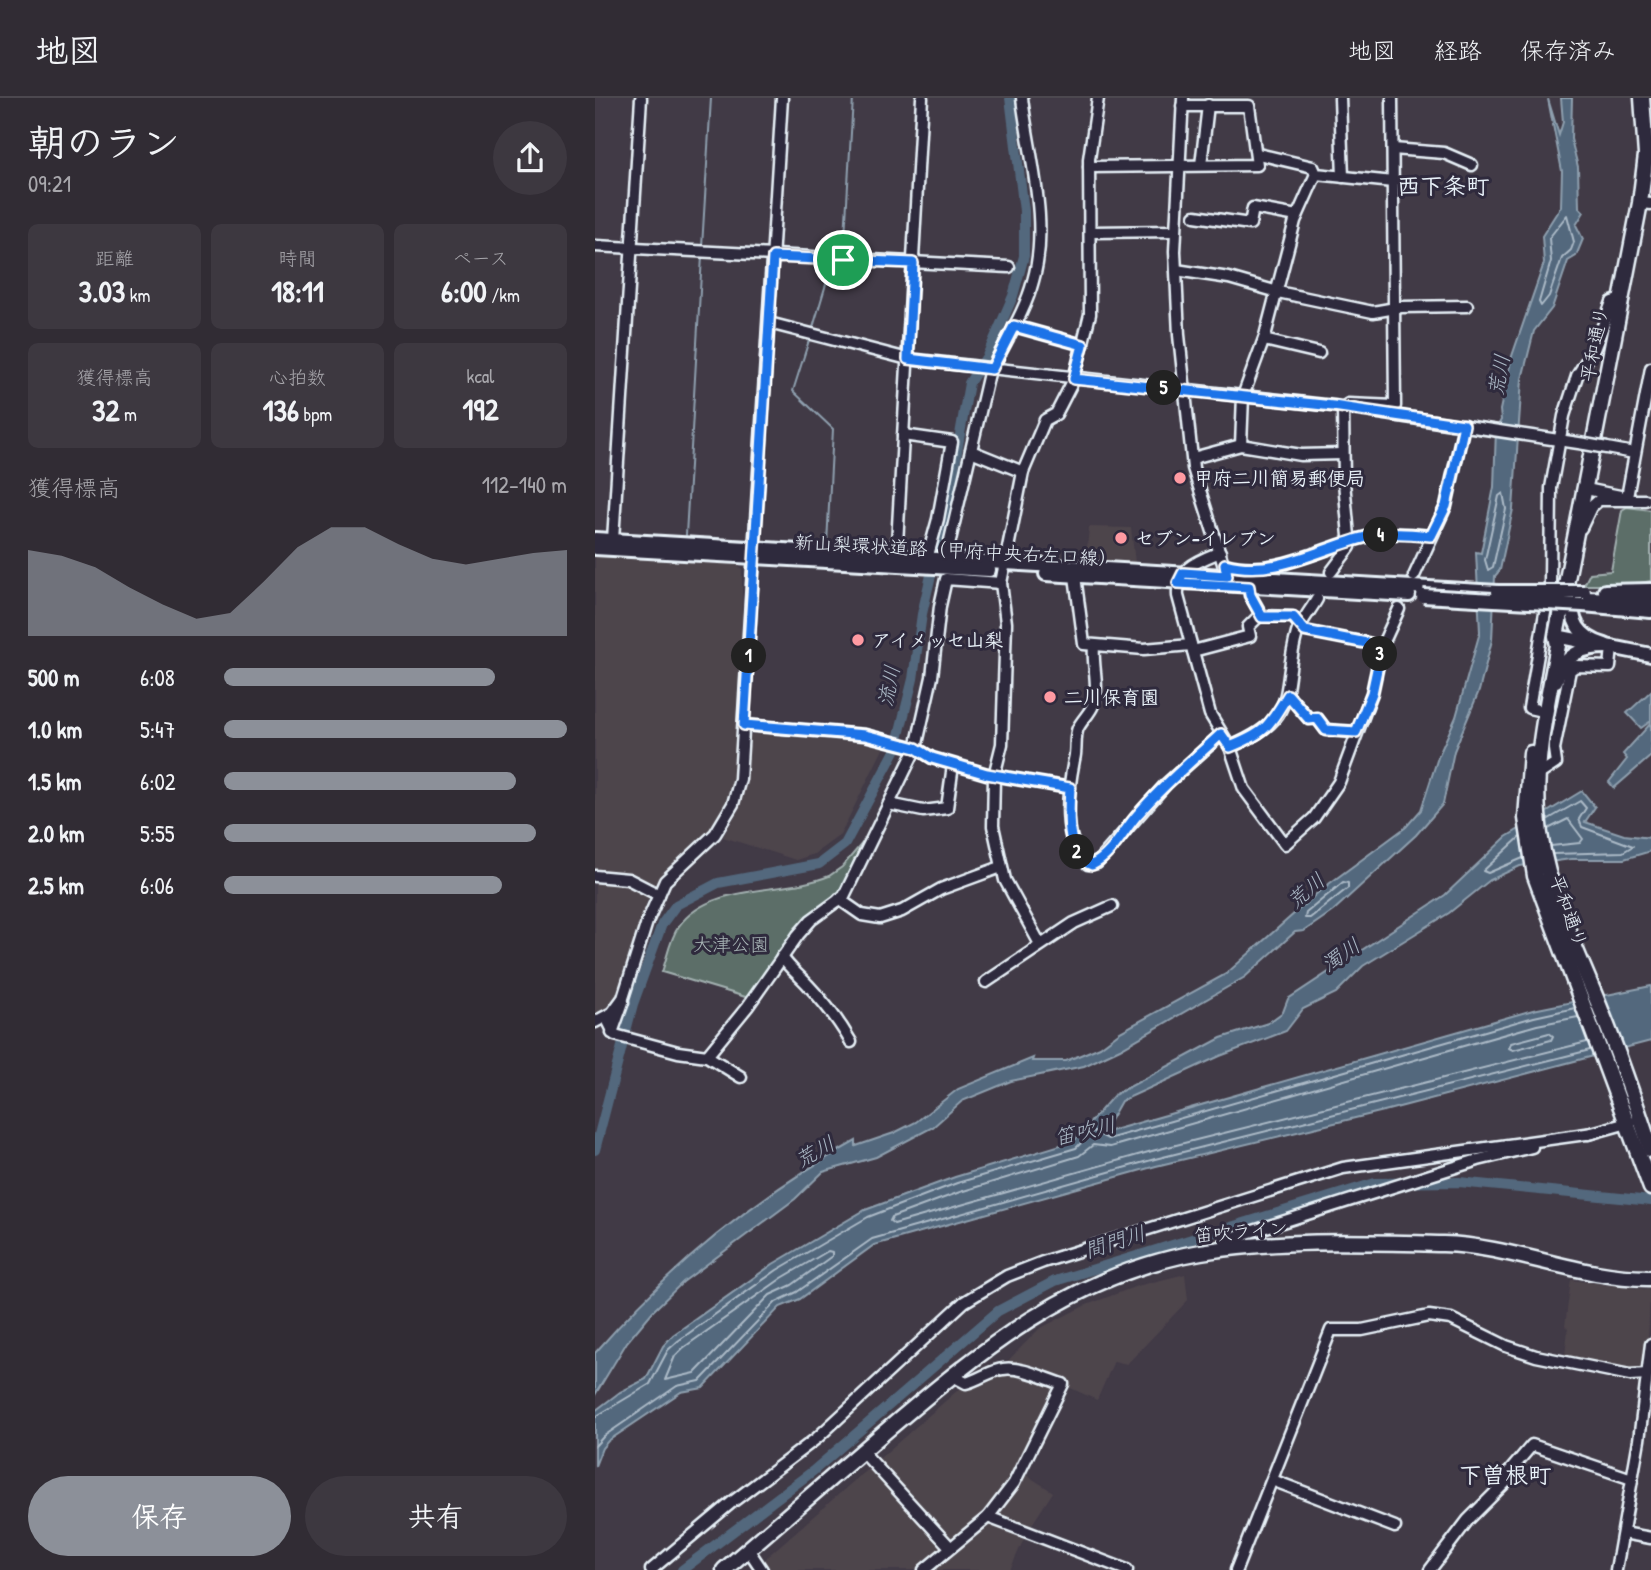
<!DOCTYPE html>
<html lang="ja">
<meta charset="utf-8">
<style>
:root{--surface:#312c34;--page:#3d3840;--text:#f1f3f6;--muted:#a8a7ac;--line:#4c484f;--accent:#8c9099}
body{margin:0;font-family:"Patrick Hand","Klee One",sans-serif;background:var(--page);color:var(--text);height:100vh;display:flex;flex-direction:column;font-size:26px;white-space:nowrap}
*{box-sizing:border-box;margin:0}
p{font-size:23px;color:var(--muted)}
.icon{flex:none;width:38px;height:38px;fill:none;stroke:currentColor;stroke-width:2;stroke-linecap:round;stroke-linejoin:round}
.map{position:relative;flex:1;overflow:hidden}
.panel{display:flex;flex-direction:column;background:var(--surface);width:595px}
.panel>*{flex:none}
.pin{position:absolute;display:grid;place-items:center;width:60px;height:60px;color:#fff;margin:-30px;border:4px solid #fff;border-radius:50%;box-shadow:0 2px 7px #0007}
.km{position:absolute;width:35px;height:35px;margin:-18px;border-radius:50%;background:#222;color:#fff;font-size:19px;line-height:35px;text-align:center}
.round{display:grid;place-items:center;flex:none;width:74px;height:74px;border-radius:37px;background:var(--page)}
.headline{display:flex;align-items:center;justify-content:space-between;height:119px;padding:0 28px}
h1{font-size:38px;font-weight:700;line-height:52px}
.metrics{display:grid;grid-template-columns:repeat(3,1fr);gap:10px;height:119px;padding:7px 28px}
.metrics div{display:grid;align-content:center;border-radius:10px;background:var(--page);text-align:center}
.metrics b{font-size:30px;font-weight:700}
.metrics small{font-size:19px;font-weight:400}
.metrics p{font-size:19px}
.chart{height:196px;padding:14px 28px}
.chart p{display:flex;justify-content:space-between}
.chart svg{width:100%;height:126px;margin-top:7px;fill:var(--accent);opacity:.7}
.cta{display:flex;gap:14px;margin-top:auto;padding:14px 28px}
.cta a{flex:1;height:80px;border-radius:42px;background:var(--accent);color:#fff;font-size:28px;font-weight:700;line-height:80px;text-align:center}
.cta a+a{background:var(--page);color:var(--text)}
ul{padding:0 28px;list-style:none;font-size:23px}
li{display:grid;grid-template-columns:112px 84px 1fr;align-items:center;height:52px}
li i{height:18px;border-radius:9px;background:var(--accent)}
header{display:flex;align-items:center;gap:42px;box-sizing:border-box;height:98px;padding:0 35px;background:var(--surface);border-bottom:2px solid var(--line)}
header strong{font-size:33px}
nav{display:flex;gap:38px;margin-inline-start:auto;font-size:24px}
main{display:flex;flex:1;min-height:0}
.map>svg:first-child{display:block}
.built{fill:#4e454c}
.green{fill:#5b6e67;stroke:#a2b0b0;stroke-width:2}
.water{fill:#52687d;stroke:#8e9fae;stroke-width:2}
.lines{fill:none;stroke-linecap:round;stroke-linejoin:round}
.shore{stroke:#acbac7;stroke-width:2}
.stream{stroke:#8e9fae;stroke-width:2}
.river{stroke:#52687d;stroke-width:10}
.minor-casing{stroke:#e8f1f8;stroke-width:15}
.major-casing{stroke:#e8f1f8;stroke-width:18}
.highway-casing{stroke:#e8f1f8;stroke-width:19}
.minor{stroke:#2f2a3d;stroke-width:10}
.major{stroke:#2f2a3d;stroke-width:12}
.highway{stroke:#2f2a3d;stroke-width:14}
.minor-bridge-casing{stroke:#e8f1f8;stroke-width:15;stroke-linecap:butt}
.major-bridge-casing{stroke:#e8f1f8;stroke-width:18;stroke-linecap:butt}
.minor-bridge{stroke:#2f2a3d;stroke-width:10}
.major-bridge{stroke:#2f2a3d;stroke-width:12}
.route-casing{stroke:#fff;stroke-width:14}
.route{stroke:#1a73e8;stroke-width:9}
.poi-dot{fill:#ff9aa2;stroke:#2f2a3d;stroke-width:2.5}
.labels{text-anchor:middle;stroke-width:6;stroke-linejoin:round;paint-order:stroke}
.street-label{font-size:19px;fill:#e8f1f8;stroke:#2f2a3d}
.poi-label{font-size:19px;font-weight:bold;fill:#e8f1f8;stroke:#2f2a3d;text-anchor:start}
.park-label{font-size:19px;fill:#a9b6b7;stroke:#2f2a3d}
.water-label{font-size:21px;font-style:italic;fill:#acbac7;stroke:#2f2a3d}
.quarter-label{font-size:23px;font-weight:bold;fill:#e8f1f8;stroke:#2f2a3d}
</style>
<header>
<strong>地図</strong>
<nav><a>地図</a><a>経路</a><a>保存済み</a></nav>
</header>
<main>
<section class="panel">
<div class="headline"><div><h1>朝のラン</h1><p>09:21</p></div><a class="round"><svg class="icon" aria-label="share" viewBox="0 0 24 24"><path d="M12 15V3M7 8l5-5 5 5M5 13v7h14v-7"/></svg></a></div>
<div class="metrics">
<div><p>距離</p><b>3.03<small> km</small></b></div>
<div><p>時間</p><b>18:11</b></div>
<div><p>ペース</p><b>6:00<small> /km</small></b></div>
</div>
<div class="metrics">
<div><p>獲得標高</p><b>32<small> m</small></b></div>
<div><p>心拍数</p><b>136<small> bpm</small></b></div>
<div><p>kcal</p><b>192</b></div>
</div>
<div class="chart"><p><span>獲得標高</span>112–140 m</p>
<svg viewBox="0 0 160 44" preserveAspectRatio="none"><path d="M0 44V14L10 16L20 20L30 27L40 33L50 38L60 36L70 25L80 13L90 6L100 6L110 12L120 17L130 19L140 17L150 15L160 14V44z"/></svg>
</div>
<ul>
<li><b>500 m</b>6:08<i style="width:79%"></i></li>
<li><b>1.0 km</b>5:47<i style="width:100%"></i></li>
<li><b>1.5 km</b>6:02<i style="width:85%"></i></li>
<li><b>2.0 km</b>5:55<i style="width:91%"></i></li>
<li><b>2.5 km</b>6:06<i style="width:81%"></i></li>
</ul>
<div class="cta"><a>保存</a><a>共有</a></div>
</section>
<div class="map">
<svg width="1056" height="1472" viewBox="0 0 1056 1472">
<rect width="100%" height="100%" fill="#413a46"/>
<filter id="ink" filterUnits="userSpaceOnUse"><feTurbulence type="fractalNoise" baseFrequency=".0143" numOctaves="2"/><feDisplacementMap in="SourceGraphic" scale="14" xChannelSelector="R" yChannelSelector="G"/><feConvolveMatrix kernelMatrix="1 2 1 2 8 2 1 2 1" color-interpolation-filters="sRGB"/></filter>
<g filter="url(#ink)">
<g class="built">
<polygon points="494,429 536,430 540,465 491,462"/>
<polygon points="0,458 143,467 147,471 147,580 141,674 136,696 127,719 115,736 65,785 55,787 32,776 0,773"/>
<polygon points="162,633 244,638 289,649 245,737 219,756 201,762 128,739 144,711 150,689 155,638"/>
<polygon points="0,782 24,783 54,796 25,894 17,906 0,919"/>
<polygon points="590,1176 593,1202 532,1266 519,1263 502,1302 469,1287 425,1373 458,1394 432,1434 415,1472 157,1472 371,1285 405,1271 444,1231 489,1208 542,1188"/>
<polygon points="976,1182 1055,1192 1052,1273 970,1259 973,1231 970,1228"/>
</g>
<g class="green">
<polygon points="1032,409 1056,412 1056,483 1034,487 989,487 995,475 1016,473 1027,412"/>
<path d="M275 736 251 786 154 900 67 874C72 860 75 840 84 828 116 784 188 797 234 778L247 769Z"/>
</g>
<g class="water">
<path d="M966 0H977L976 41 983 69 984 109 989 114 981 127 988 141 981 158 973 163 957 210 939 233 927 281 918 411 905 472 900 478 897 542 884 593 859 653 848 706 821 737 738 813 709 833 700 834 650 879 525 951 489 968 416 983 367 1003 338 1029 281 1059 228 1074 200 1101 88 1184 58 1213 32 1244 0 1297V1255C74 1170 162 1097 261 1043V1048L299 1035 321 1024 363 991 438 960 437 963H471L505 949 525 934 631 876 727 791 811 729 826 712 843 659 861 619 885 534 881 454 886 455 899 389 901 331 906 322 905 312 917 258 949 165 947 138 966 108 967 73 953 1 964 37 968 24Z"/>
<polygon points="1056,593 1056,623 1046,630 1032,615"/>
<polygon points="1056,625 1056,658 1019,690 1014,684 1032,661 1028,656"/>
<polygon points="987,693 1000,709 990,724 1029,737 1056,740 1056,753 1029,761 976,761 925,768 895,782 854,815 768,868 741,895 708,911 691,933 625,958 526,1003 508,1035 938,912 1056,888 1056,943 789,1013 561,1068 279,1147 205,1201 185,1209 108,1290 86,1294 13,1343 7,1350 0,1368 0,1313 25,1294 51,1281 68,1248 78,1237 178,1166 270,1112 360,1079 479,1043 519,997 626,940 673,925 688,914 693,901 850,797 911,739"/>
</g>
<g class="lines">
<g class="shore">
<polygon points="972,117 979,144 976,152 967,160 954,198 946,208 944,204 956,163 954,140"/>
<polygon points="908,395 911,411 898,469 893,472 890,462 904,398"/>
<polyline points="952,722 985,703 991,710 984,721 987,729 1038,748 1028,754 958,756"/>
<polyline points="953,731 973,721 988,741 985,745 956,748"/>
<polyline points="925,739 888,773 893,775 928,760"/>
<polygon points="748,784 753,785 753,790 715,820 710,820 711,815"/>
<polyline points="983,919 942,927 515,1049 498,1047 484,1058 365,1094 297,1119 295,1123 299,1126 557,1053 992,944"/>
<polygon points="954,935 958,938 956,942 918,952 914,950 916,945"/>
<polygon points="233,1153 237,1154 237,1158 197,1187 175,1197 100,1275 70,1282 80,1258 88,1250 187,1180"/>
<polyline points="0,1319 55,1286 73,1252 83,1243 182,1172 273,1119 362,1085 481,1050 498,1033 513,1041 939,919 980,910"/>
<polyline points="0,1348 9,1338 82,1288 105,1283 181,1204 202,1194 277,1141 560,1061 995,952"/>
</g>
<g class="stream">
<polyline points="107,149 116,0"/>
<polyline points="249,156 258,0"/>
<polyline points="217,233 231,186 231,164"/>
<polyline points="215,239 198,293 238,331 232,446"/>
<polyline points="91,437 107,158"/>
</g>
<g class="river">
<polyline points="0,1052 38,906 67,826 81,807 123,785 224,766 250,746 300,653 318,581 327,516 354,399 374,285 392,258 418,198 429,158 429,113 415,0"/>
<polyline points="87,1472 218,1373 403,1213 460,1183 780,1085 864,1084 1056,1103"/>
</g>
<defs>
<g id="minor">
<polyline points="588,0 580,153 584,237 598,370 632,478"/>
<polyline points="745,0 748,79"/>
<polyline points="798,51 849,55 877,67"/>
<polyline points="663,56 718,69 721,76 798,84"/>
<polyline points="606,67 613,7"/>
<polyline points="494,69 662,67 654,8 587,8"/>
<polyline points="1045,105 1056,106"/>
<polyline points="600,118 655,126 658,110 702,118"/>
<polyline points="497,134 580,133"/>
<polyline points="0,148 414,169"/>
<polyline points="581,172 634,180 683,194 778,214 806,209 872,208"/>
<polyline points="174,225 313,261 738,308 990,346"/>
<polyline points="419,228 488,247"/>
<polyline points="669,242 724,255"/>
<path d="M397 271C411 242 430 214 438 183 455 125 434 58 427 0"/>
<polyline points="308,337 357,344 343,421 332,461"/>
<polyline points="646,347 648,298 670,238 700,123 721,76"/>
<polyline points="1012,350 1039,355"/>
<polyline points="376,353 428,374"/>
<polyline points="598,360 646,347 706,357 748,356"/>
<polyline points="991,391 1025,398"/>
<polyline points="1032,399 1056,270"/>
<polyline points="986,430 996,409 1004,402 1050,402"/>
<polyline points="18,442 46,0"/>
<path d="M625 454C603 463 581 470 583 498L615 616 635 649 649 691 690 746 719 720 744 684 777 595 787 548 804 511"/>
<polyline points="301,464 327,0"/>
<path d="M630 466C679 480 725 450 771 439 793 434 814 436 836 438"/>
<polyline points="349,468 395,271"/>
<polyline points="736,474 755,449 749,384 748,310 753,306 800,308 797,0"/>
<polyline points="480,478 489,546 549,551 596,547"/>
<polyline points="819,478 851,408 869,327"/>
<polyline points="654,489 655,497 667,518 698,519 710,533 787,548"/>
<path d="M499 548C497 569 505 587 498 607 495 615 487 622 483 630 479 639 482 652 479 662 473 692 465 744 493 766L502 765 571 686 627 636"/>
<polyline points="598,553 655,538 653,529 665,517"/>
<polyline points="693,597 714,621 722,620 731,632 761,634"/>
<polyline points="943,612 934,610 955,485 956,390 969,318 982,278 1000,249 1017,204 1027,201"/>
<polyline points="149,627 270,637 321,650 337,660 392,676 475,690"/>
<path d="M635 649C707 619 685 595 702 535 706 523 716 512 722 501"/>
<polyline points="943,677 961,665 959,651 975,572 981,568 1015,569 1017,549"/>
<polyline points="294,706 328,713 352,710 358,667"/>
<polyline points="0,778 33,781 64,797"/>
<polyline points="244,801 267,817 285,820 307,813 346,791 406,769"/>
<polyline points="445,846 410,782 398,728 399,678 407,646 411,525 406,485 428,374 450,322 461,316 479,281 495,216 494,61 503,0"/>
<path d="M187 859C195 871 204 877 213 887 230 905 244 923 256 944"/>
<polyline points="391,884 479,825 517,808"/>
<polyline points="11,919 20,937 83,954 112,958 146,979"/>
<polyline points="0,924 17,915 28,900 52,824 70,783 120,736 138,706 145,681 187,0"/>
<polyline points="17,935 28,904"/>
<polyline points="112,958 153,908 203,837 216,822 249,798 321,650 337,579 345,508 351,481 406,485"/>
<polyline points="993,1036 1036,1024"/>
<polyline points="630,1142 883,1062 937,1049"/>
<polyline points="267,1353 355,1449"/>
<polyline points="677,1382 800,1429"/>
<polyline points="393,1419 532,1472"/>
<polyline points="1028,1435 1056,1440"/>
<polyline points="153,1451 167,1472"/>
<polyline points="56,1472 136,1405 222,1340 369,1204 412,1178 448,1164 748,1070 998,1035"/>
<path d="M329 1472 393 1419 419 1385 468 1286C451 1281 426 1268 408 1271 396 1272 384 1282 371 1285L356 1277"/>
<polyline points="641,1472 736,1232 767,1232 834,1218 856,1221 911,1248 941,1258 1035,1277 1053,1276"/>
<polyline points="835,1472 873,1422 913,1382 914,1374 937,1347 1037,1381"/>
<polyline points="1021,1472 1044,1342 1056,1246"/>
</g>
<g id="major">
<polyline points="0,441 903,494"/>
<polyline points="0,450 394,472"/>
<polyline points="451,476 814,497"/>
<polyline points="1010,493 1056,492"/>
<path d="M977 496C975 523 983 539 1010 547"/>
<polyline points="989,500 1056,502"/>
<polyline points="988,507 1056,513"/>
<polyline points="961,538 1056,557"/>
<path d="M961 583C969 555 989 548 1017 549"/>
</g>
<g id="highway">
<path d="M1047 0 1051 57 1045 105 961 538 963 547C953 602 939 660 943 716 947 783 979 845 1004 907 1023 954 1040 1003 1056 1052"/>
<polyline points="936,655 931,720 940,778 1056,1090"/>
<path d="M129 1472C181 1427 233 1383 285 1338 383 1255 475 1176 606 1154 684 1141 769 1144 848 1146 919 1148 985 1181 1056 1180"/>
</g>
</defs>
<use href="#minor" class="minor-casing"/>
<use href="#major" class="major-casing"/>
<use href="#highway" class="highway-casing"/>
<use href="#minor" class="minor"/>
<use href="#major" class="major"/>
<use href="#highway" class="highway"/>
<defs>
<polyline id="minor-bridge" points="990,346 1012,350"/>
<g id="major-bridge">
<polyline points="903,494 989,494"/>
<polyline points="828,498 988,507"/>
</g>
</defs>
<use href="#minor-bridge" class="minor-bridge-casing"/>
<use href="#major-bridge" class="major-bridge-casing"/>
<use href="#minor-bridge" class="minor-bridge"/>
<use href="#major-bridge" class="major-bridge"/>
</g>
</g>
<g class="lines" filter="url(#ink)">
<defs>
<path id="route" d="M178 159 318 165 313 261 397 271 419 228 488 247 479 281 738 308 869 327 851 408 836 438C814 436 793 434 771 439 726 450 679 480 630 466L632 478 588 475 583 485 654 489 655 497 667 519H698L710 533 787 548 777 595 761 634 731 632 722 620 714 621 693 597C673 629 672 634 635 649L626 636C598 662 569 686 544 715 529 731 518 757 497 767 469 757 474 714 475 690L392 676 337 660 321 650 270 637 149 627Z"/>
</defs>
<use href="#route" class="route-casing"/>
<use href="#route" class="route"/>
</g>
<g class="poi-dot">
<circle cx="585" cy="380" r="7"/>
<circle cx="526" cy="440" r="7"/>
<circle cx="263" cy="542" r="7"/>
<circle cx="455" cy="599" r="7"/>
</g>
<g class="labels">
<g class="street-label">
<text transform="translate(999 246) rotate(-79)" y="7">平和通り</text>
<text transform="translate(361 452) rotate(3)" y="7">新山梨環状道路（甲府中央右左口線）</text>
<text transform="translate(974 813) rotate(70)" y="7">平和通り</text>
<text transform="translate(646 1133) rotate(-5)" y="7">笛吹ライン</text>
</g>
<g class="poi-label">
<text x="599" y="387">甲府二川簡易郵便局</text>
<text x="540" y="447">セブン-イレブン</text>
<text x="277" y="549">アイメッセ山梨</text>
<text x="469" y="606">二川保育園</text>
</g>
<g class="park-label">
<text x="136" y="853">大津公園</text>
</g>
<g class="water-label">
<text transform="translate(904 277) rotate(-80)" y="7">荒川</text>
<text transform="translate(294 588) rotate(-79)" y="7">流川</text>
<text transform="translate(711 793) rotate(-40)" y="7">荒川</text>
<text transform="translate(746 857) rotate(-35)" y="7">濁川</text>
<text transform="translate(490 1033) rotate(-13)" y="7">笛吹川</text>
<text transform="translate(220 1054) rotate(-29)" y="7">荒川</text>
<text transform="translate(520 1144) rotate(-17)" y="7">間門川</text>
</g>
<g class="quarter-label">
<text x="848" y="96">西下条町</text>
<text x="910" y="1385">下曽根町</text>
</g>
</g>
</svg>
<div class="pin" style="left:248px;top:162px;background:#1e9e55"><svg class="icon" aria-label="arrive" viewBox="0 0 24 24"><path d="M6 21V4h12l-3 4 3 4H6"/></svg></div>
<b class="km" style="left:154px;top:558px">1</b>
<b class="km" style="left:482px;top:754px">2</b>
<b class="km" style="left:785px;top:556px">3</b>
<b class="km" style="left:786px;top:437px">4</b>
<b class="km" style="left:569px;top:290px">5</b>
</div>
</main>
